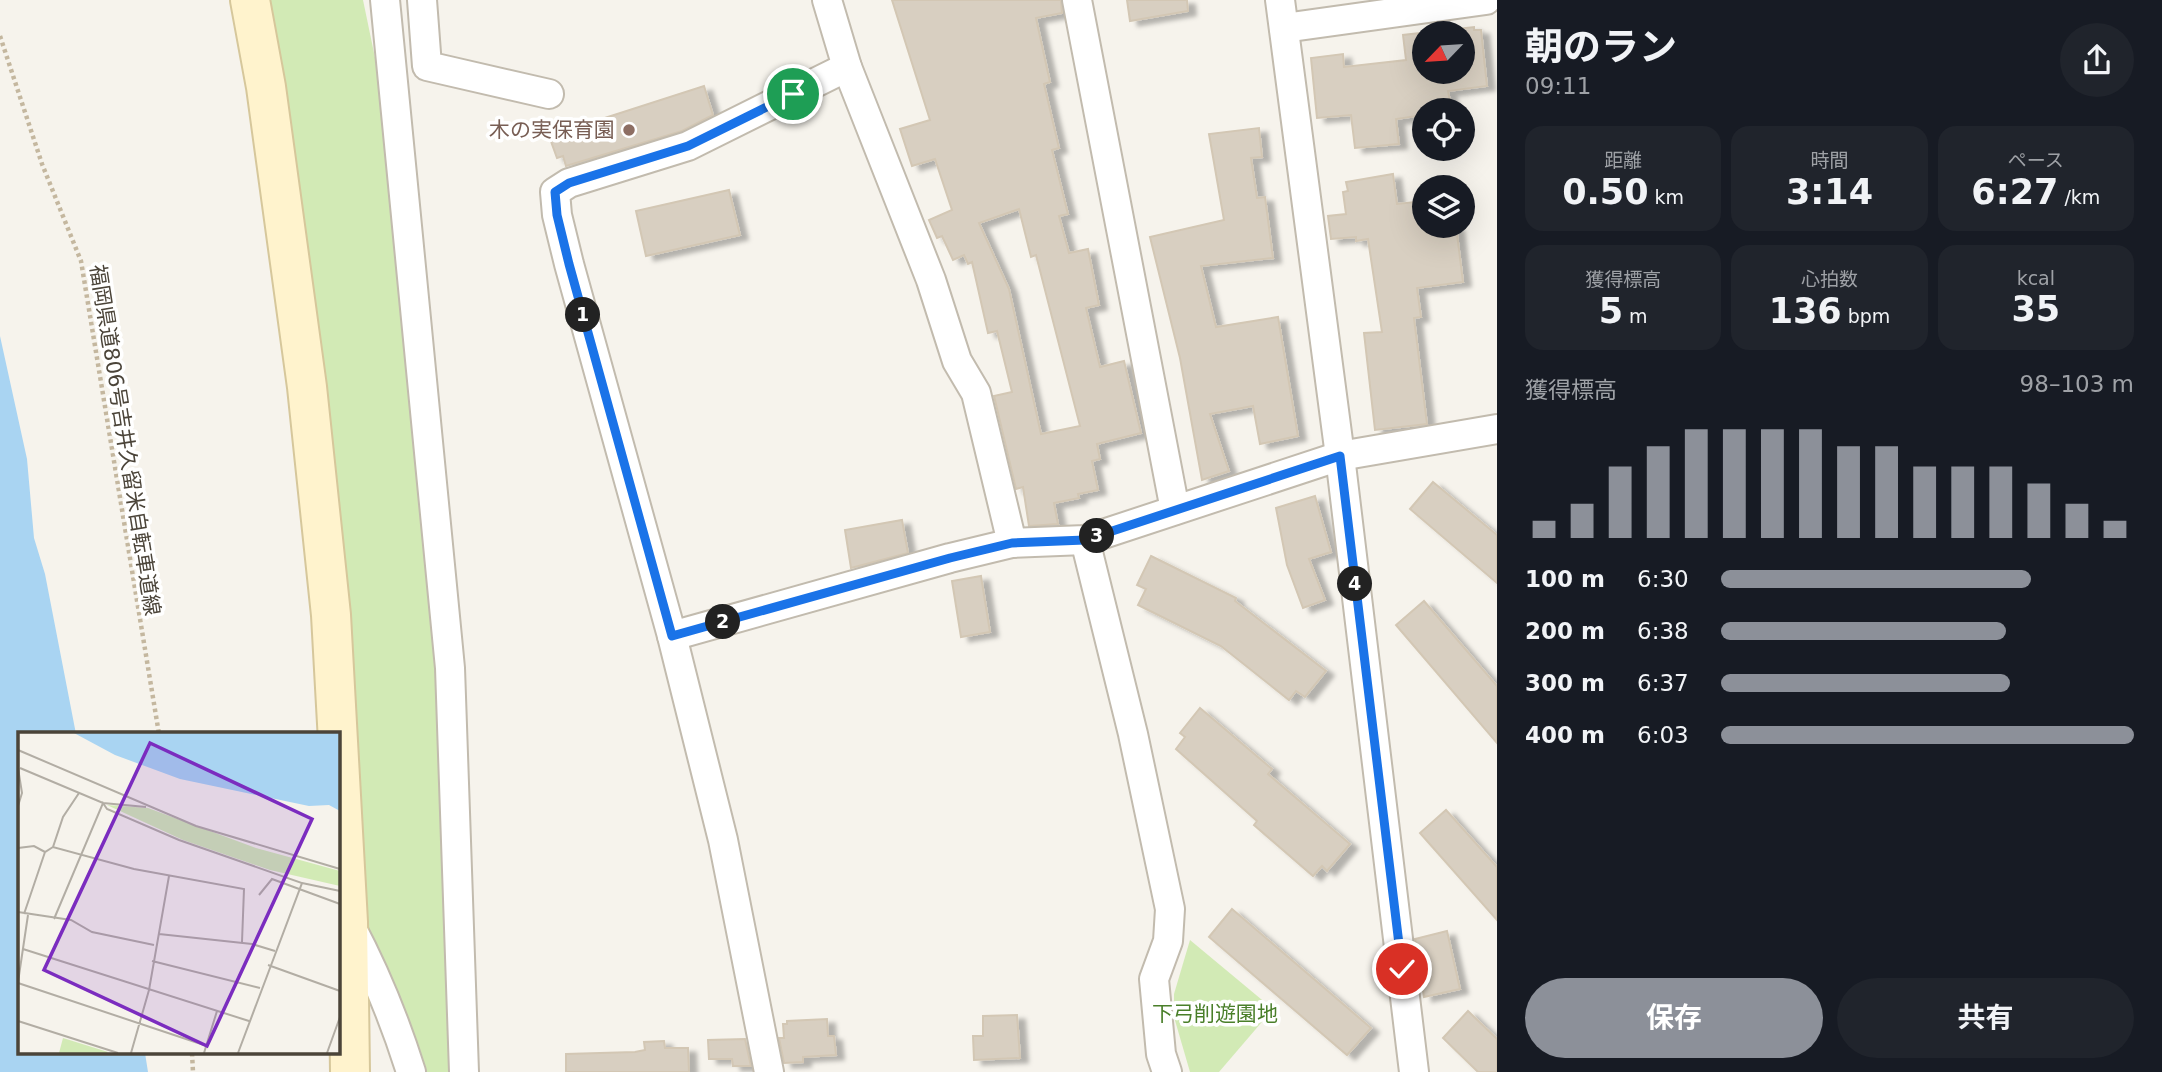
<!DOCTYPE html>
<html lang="ja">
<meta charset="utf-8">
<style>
:root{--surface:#171b24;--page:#20242c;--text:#f1f3f6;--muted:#9ea1a6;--accent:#8c9099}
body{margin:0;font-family:"DejaVu Sans","Noto Sans JP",sans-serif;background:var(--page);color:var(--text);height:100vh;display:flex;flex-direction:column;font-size:26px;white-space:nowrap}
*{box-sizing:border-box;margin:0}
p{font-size:23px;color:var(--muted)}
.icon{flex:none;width:38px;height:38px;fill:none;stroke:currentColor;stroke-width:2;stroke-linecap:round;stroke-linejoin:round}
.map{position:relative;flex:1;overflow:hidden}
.sheet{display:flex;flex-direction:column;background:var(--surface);width:665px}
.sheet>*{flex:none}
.needle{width:46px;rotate:245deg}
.fabs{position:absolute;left:1412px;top:21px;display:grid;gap:14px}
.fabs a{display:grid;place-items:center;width:63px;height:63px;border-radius:50%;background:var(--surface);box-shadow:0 7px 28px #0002;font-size:35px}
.pin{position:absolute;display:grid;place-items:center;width:60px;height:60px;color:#fff;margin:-30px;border:4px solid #fff;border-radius:50%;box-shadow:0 2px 7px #0007}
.km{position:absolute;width:35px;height:35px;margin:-18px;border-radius:50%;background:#222;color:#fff;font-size:19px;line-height:35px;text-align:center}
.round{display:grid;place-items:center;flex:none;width:74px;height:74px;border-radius:37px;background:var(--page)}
.headline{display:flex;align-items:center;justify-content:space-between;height:119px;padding:0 28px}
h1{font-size:38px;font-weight:700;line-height:52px}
.stats{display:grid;grid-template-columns:repeat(3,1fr);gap:10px;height:119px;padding:7px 28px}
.stats div{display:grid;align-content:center;border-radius:18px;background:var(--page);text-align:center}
.stats b{font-size:35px;font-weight:700}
.stats small{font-size:19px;font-weight:400}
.stats p{font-size:19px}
.chart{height:196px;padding:14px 28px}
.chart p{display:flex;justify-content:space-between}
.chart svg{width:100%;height:126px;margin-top:7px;stroke:var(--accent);stroke-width:6}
.cta{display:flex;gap:14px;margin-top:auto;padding:14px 28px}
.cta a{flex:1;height:80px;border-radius:42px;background:var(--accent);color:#fff;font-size:28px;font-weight:700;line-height:80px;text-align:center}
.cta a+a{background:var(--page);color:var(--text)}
ul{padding:0 28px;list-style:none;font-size:23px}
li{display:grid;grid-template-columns:112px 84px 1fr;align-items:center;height:52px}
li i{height:18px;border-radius:9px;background:var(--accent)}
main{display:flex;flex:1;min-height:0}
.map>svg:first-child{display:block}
.green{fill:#d2eab5}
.water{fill:#a9d4f2}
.building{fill:#d8cfc1;stroke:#d3c7b4;stroke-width:2;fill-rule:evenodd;filter:url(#shadow)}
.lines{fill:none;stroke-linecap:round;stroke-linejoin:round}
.street-casing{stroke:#c2bbae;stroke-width:32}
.secondary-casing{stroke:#d6c79b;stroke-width:42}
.path{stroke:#c4b79f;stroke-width:4.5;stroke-dasharray:3.5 3.5;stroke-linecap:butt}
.street{stroke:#fff;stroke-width:28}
.secondary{stroke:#fff3cd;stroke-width:38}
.route-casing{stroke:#fff;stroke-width:14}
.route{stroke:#1a73e8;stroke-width:9}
.education-dot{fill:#8d6e63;stroke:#fff;stroke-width:2.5}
.labels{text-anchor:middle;stroke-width:7;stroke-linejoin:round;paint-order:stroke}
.education-label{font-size:21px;fill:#785e54;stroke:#fff;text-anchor:end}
.street-label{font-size:21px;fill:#4b4439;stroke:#fff}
.park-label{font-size:21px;fill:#4a7f2a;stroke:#fff}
.inset-road{fill:none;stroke:#b2ada4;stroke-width:2}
.view{fill:#7b2cbf;fill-opacity:0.15;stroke:#7b2cbf;stroke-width:3.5}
.inset-edge{fill:none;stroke:#4b4439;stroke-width:3.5}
</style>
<main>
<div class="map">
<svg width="1497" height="1072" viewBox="0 0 1497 1072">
<defs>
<filter id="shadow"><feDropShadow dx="8" dy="4.5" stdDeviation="2" flood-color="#0004"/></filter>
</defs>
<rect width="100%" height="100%" fill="#f6f3ec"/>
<g class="green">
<polygon points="264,0 363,0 384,101 440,649 453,1072 419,1072 355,919"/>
<polygon points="1190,940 1273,1009 1219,1072 1190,1072 1174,1017 1174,994"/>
</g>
<polygon class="water" points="0,336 27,459 34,538 45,574 76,734 19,734 19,1053 145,1053 148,1072 0,1072"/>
<g class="building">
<path d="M892 0H1061L1062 13 1036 18 1050 82 1044 84 1059 148 1052 150 1068 214 1059 216 1069 253 1088 249 1099 305 1086 308 1100 367 1124 361 1141 433 1097 444 1100 459 1092 461 1098 490 1078 494 1079 498 1054 503 1058 524 1029 526 1023 487 1016 489 994 396 1012 392 997 331 988 333 972 262 968 264 964 255 953 260 942 236 937 238 929 220 952 210 935 159 912 166 900 129 930 120ZM1019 209 1031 257 1036 255 1080 426 1041 434 1009 289 979 223Z"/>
<polygon points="1127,0 1187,0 1188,11 1130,21"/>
<path d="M1474 27V30H1481L1487 86 1448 91 1451 106 1441 107 1442 110H1424V115L1396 119 1399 144 1355 148 1351 115 1317 118 1311 58 1343 54 1344 67 1406 60 1403 35ZM1424 33H1463V72H1424Z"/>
<polygon points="704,86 713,115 682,131 566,166 563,156 557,158 549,136"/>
<polygon points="1259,128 1262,157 1251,158 1257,198 1265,197 1273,258 1201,266 1216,327 1278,317 1298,436 1260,444 1253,406 1210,414 1229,471 1202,480 1180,358 1150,237 1224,220 1209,134"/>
<polygon points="1393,174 1397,204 1424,201 1424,226 1456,226 1463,282 1417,288 1421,317 1414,318 1427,424 1375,430 1364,333 1382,332 1368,239 1356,241 1356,237 1331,239 1328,216 1346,214 1343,192 1348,191 1346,182"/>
<polygon points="729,190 740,235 646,256 636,211"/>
<polygon points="1433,482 1497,535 1497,583 1410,509"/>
<polygon points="1315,496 1331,552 1309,559 1325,600 1303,608 1287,565 1276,508"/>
<polygon points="902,520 908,553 851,568 845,530"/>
<polygon points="1151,556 1236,598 1235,601 1326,671 1305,697 1296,691 1289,700 1221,646 1138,605 1146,589 1137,585"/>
<polygon points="981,576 990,632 961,637 952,581"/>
<polygon points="1424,601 1497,686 1497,743 1396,625"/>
<polygon points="1200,708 1272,769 1268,774 1350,844 1327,871 1322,866 1313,876 1254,825 1257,821 1176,749 1185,737 1180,733"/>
<polygon points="1446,810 1497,867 1497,920 1420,833"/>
<polygon points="1232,909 1371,1028 1347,1055 1209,937"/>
<polygon points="1447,931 1460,989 1424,997 1415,939"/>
<polygon points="1468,1011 1497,1039 1497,1072 1478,1072 1443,1038"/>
<polygon points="1017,1015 1020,1058 974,1060 973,1036 983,1036 983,1016"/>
<polygon points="827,1019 828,1036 834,1036 836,1055 803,1057 803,1062 784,1063 779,1038 784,1038 783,1024 787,1024 787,1021"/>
<polygon points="745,1039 751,1066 733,1066 732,1059 709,1059 708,1040"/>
<polygon points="664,1041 665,1048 688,1048 689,1072 566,1072 566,1054 635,1052 645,1050 644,1042"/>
</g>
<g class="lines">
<defs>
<g id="street">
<polyline points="385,0 450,668 464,1072"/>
<polyline points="422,0 427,66 549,94"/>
<polyline points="827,0 847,67 931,280 957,361 976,393 1012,543"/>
<polyline points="1077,0 1175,510"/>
<polyline points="1280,0 1340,456 1414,1072"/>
<polyline points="1284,28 1486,0"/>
<polyline points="1085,540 1133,734 1170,909 1168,941 1154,979 1161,1054 1167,1072"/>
<polyline points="672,636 950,558 1012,543 1085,540 1340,456 1497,429"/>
<path d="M350 925C375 972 395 1021 411 1072"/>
<polyline points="769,1072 723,840 672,636 569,264 557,215 555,192 569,183 688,146 847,67"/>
</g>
<polyline id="secondary" points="250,0 266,87 307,387 331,615 348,922 350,1072"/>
</defs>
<use href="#street" class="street-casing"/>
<use href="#secondary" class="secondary-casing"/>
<g class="path">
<polyline points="0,36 42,164 81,261 159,734"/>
<polyline points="192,1053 193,1072"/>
</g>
<use href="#street" class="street"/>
<use href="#secondary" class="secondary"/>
</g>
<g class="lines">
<defs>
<polyline id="route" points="793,94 688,146 569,183 555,192 557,215 569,264 672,636 950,558 1012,543 1085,540 1340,456 1402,969"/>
</defs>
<use href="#route" class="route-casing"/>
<use href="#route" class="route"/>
</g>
<circle class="education-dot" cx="629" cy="130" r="7"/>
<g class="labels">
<g class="education-label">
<text x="615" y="137">木の実保育園</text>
</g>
<g class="street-label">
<text transform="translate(125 440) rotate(81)" y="7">福岡県道806号吉井久留米自転車道線</text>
</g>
<g class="park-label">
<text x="1215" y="1021">下弓削遊園地</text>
</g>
</g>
<g transform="translate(18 732)">
<rect width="322" height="322" fill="#f6f3ec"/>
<path d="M89 73 130 76 238 116 322 139V154L252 138 165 108ZM45 306 90 320 89 321H41Z" fill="#d2eab5"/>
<path d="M56 1H322V79L311 73 291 74 162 47 97 23Z" fill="#a9d4f2"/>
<path class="inset-road" d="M0 18 178 94 322 137M0 36 4 61 0 74M2 36 85 71 128 75M35 115 45 85 61 61M0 116 16 114 27 120 35 115 116 137 226 157 224 210M284 151 322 159M241 163 254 147 322 172M0 180 53 188 74 200 136 213M6 182 27 120M36 187 85 71 89 77 161 108 284 151 220 321M141 202 234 212 257 219M5 217 231 289M134 229 242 256M250 233 322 259M0 250 10 183M0 251 189 314M0 289 100 321M113 321 131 258 151 144M186 321 199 279M309 321 322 285"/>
<path class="view" d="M132 11 294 87 189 314 26 238Z"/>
<rect width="322" height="322" class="inset-edge"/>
</g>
</svg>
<div class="fabs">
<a><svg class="needle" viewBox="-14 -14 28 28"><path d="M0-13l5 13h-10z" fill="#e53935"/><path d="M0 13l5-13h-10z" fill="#9ea1a6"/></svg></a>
<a><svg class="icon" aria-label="locate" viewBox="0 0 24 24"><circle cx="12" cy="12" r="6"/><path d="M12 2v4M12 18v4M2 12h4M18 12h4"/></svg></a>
<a><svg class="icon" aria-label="layers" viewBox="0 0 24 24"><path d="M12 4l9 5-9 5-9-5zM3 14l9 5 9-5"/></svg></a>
</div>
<div class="pin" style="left:793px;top:94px;background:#1e9e55"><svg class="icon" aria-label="arrive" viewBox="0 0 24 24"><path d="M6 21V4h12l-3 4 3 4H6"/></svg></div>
<div class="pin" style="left:1402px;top:969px;background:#d93025"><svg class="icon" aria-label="check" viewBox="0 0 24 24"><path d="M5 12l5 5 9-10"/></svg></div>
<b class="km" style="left:583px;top:315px">1</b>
<b class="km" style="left:723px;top:622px">2</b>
<b class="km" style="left:1097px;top:536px">3</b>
<b class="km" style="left:1355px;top:584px">4</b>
</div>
<section class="sheet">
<div class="headline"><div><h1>朝のラン</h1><p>09:11</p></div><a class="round"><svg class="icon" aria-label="share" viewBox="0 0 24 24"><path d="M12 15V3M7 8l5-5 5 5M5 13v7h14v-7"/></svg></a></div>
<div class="stats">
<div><p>距離</p><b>0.50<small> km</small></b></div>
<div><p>時間</p><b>3:14</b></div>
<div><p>ペース</p><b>6:27<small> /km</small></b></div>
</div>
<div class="stats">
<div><p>獲得標高</p><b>5<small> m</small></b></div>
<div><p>心拍数</p><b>136<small> bpm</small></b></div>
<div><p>kcal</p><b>35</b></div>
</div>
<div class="chart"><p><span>獲得標高</span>98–103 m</p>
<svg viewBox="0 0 160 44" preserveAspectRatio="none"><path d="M5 44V38M15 44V32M25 44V19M35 44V12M45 44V6M55 44V6M65 44V6M75 44V6M85 44V12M95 44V12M105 44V19M115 44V19M125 44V19M135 44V25M145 44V32M155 44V38"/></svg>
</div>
<ul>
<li><b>100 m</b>6:30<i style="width:75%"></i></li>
<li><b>200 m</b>6:38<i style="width:69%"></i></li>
<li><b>300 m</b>6:37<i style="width:70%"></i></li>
<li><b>400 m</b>6:03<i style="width:100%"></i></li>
</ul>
<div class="cta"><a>保存</a><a>共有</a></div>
</section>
</main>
